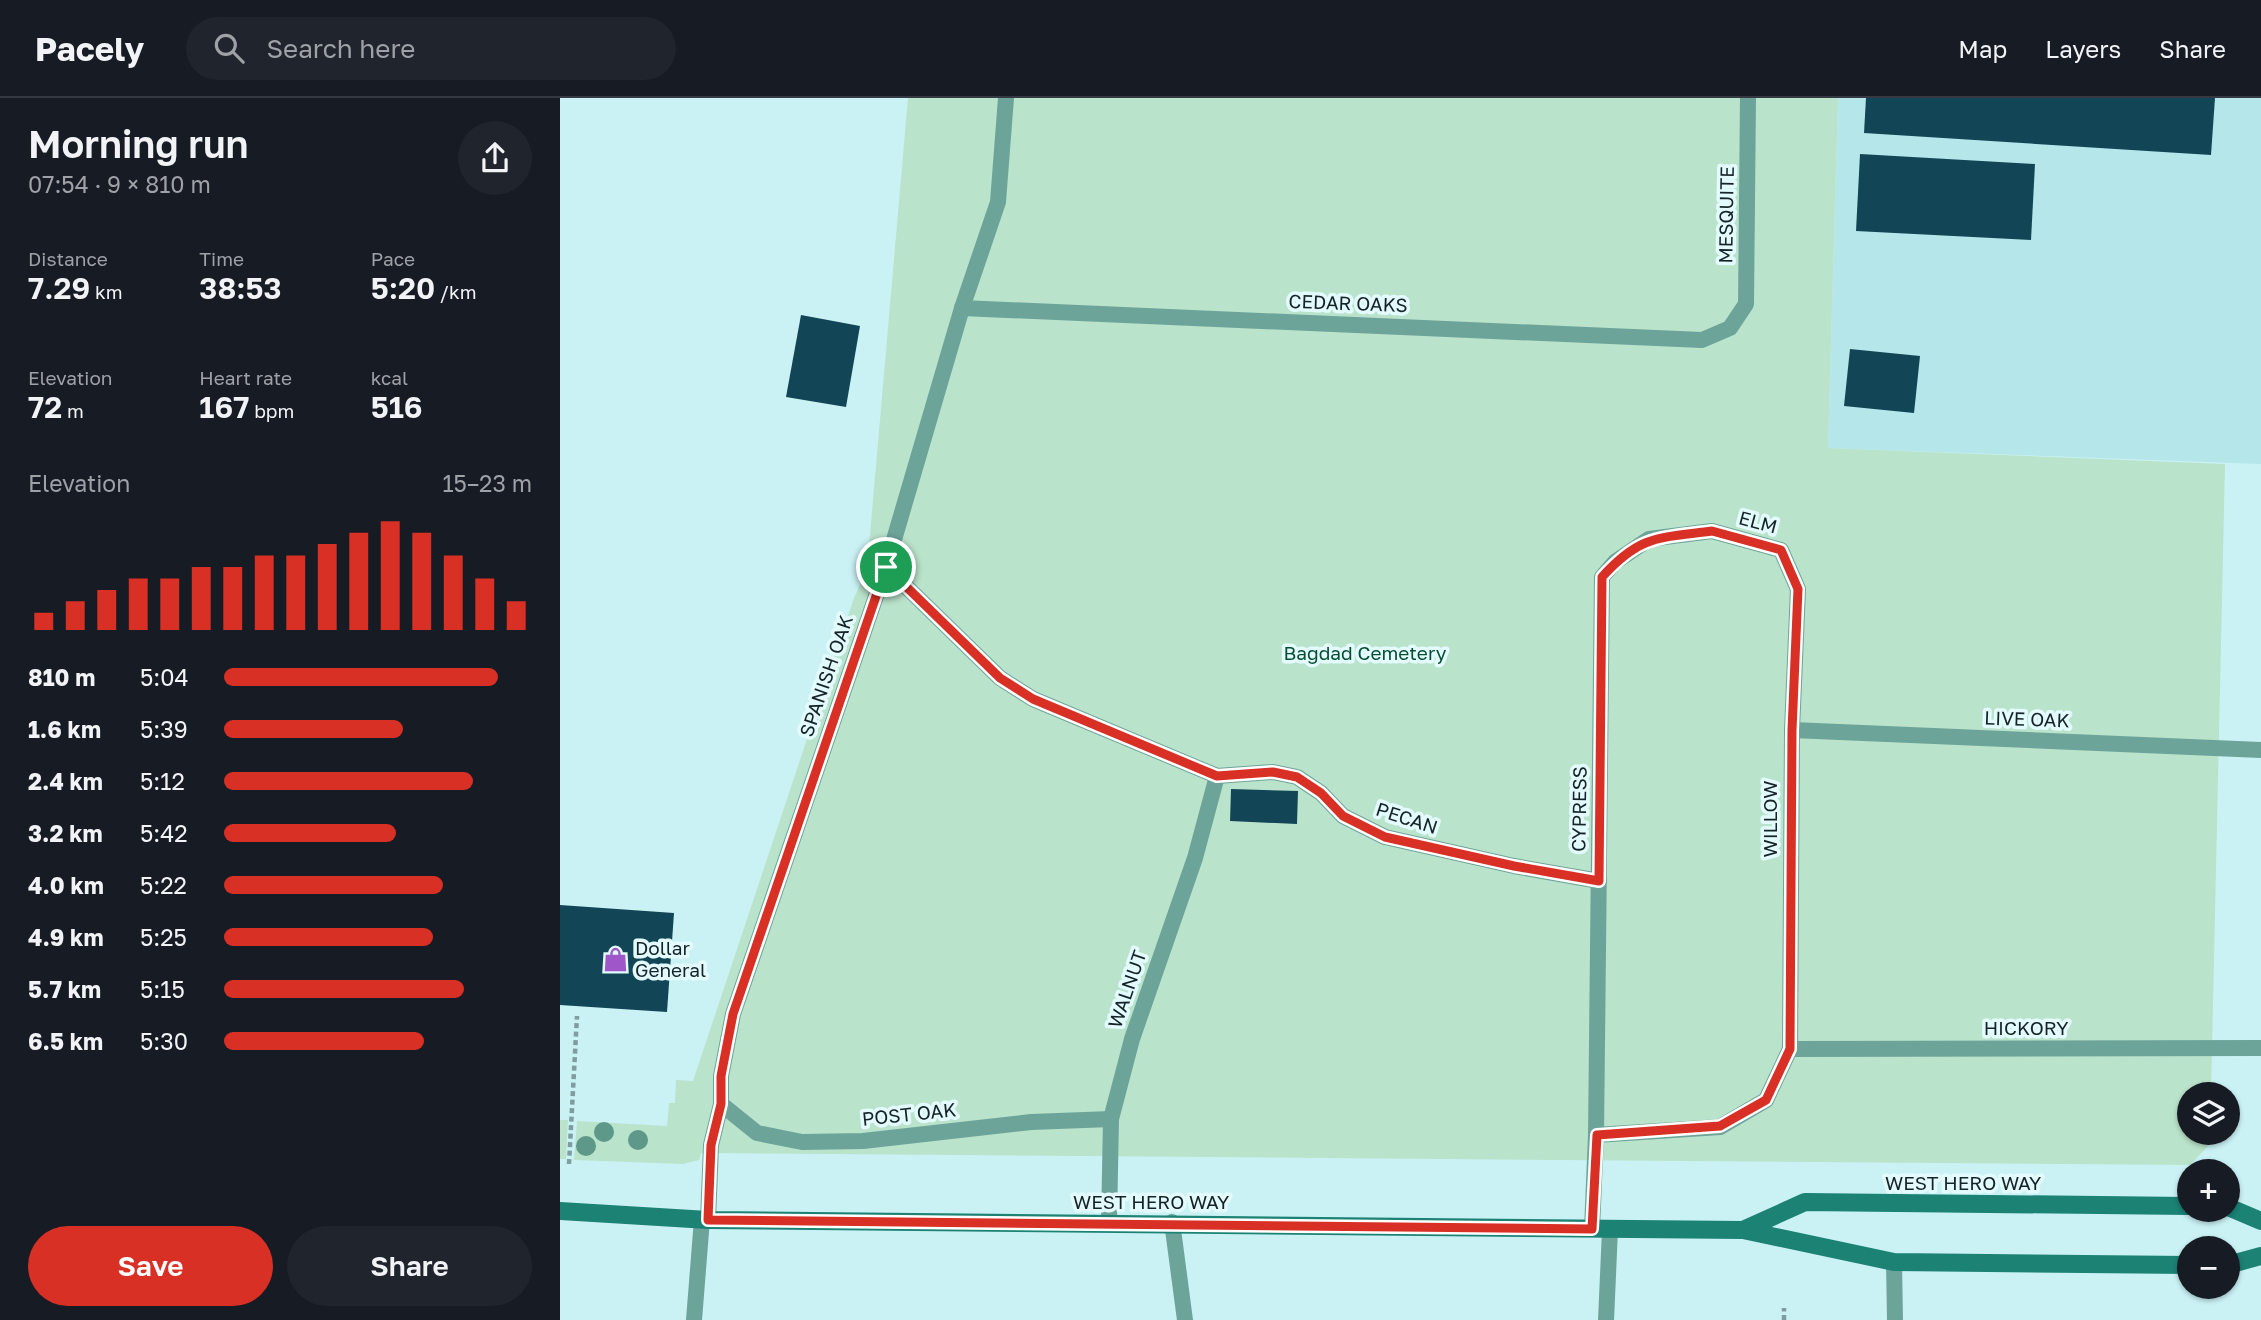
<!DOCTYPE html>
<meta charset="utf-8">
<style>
:root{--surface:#171b24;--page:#20242c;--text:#f1f3f6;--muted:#9ea1a6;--line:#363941;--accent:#d93025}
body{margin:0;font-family:"Golos Text",sans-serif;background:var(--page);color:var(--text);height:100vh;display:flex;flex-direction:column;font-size:26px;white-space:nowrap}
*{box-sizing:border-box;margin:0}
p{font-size:23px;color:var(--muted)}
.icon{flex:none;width:38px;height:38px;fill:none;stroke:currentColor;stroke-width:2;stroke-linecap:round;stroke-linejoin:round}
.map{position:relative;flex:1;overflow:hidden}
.side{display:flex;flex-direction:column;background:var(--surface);width:560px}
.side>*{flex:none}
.fabs{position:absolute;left:1617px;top:984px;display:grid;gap:14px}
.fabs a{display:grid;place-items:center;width:63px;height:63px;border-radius:50%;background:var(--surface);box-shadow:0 2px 5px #0004;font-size:35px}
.pin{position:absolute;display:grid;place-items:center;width:60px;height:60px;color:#fff;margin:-30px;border:4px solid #fff;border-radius:50%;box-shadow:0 2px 7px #0007}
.round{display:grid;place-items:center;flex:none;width:74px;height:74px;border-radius:37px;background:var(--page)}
.summary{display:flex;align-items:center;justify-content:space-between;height:119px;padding:0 28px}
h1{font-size:38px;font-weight:600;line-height:52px}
.stats{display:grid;grid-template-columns:repeat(3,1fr);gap:10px;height:119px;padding:7px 28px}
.stats div{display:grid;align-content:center}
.stats b{font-size:30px;font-weight:600}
.stats small{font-size:19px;font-weight:400}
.stats p{font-size:19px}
.chart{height:196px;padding:14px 28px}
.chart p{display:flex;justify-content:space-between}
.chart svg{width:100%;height:126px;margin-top:7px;stroke:var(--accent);stroke-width:6}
.cta{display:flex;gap:14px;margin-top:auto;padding:14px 28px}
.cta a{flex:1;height:80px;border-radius:42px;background:var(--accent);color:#fff;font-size:28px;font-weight:600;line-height:80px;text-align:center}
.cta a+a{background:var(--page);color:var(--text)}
ul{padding:0 28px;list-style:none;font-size:23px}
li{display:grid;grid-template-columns:112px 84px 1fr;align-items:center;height:52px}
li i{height:18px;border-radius:9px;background:var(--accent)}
header{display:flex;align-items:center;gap:42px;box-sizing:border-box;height:98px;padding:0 35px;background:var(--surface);border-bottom:2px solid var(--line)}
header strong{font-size:33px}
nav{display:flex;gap:38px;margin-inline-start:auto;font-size:24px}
.search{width:490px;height:63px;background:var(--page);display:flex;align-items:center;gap:18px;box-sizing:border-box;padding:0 24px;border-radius:38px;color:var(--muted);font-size:26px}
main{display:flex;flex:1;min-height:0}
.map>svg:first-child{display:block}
.built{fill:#b5e6ea}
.green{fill:#bae3cb}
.building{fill:#124657}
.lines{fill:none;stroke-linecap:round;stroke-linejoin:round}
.path{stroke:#7f9c9f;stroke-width:4.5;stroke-dasharray:5 3.5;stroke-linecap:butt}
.service{stroke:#6da49a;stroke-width:16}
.secondary{stroke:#1b8274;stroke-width:18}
.tree{fill:#5e9889}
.route-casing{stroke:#fff;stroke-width:14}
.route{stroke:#d93025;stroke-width:9}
.labels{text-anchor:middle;stroke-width:7;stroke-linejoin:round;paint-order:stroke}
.street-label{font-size:19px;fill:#152426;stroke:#e4fbfd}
.park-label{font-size:19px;fill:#054f31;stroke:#e4fbfd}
.poi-label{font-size:19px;fill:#152426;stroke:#e4fbfd;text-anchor:start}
</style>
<header>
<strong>Pacely</strong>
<div class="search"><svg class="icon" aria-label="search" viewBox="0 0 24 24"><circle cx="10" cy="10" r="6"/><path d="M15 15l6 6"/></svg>Search here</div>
<nav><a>Map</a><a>Layers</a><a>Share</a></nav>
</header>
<main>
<section class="side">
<div class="summary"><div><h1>Morning run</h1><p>07:54 · 9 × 810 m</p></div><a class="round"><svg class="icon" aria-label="share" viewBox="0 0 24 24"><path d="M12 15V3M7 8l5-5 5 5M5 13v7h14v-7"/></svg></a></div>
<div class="stats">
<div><p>Distance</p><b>7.29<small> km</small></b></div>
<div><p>Time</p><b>38:53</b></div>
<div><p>Pace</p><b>5:20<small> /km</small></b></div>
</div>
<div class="stats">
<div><p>Elevation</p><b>72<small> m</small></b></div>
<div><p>Heart rate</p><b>167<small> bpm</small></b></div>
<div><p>kcal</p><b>516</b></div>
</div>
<div class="chart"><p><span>Elevation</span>15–23 m</p>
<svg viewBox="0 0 160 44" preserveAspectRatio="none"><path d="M5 44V38M15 44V34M25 44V30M35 44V26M45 44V26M55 44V22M65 44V22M75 44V18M85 44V18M95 44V14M105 44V10M115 44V6M125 44V10M135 44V18M145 44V26M155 44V34"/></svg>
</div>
<ul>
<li><b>810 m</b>5:04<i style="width:89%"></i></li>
<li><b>1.6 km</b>5:39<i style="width:58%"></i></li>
<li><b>2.4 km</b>5:12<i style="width:81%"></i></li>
<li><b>3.2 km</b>5:42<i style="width:56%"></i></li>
<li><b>4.0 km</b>5:22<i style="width:71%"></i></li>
<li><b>4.9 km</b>5:25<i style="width:68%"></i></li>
<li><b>5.7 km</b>5:15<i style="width:78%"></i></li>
<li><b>6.5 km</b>5:30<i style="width:65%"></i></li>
</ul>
<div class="cta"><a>Save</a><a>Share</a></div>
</section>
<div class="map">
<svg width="1701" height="1222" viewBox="0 0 1701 1222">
<rect width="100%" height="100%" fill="#caf2f5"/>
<polygon class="built" points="1278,0 1701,0 1701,366 1268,350"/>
<g class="green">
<polygon points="348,0 1278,0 1268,350 1665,366 1651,996 1629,996 1629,1034 1650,1034 1650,1046 1630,1067 141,1055 139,1062 123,1066 14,1062 17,1023 107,1028 109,1005 115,1005 116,982 133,983 294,500 307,471"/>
<polygon points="0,1022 8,1022 6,1061 0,1061"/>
</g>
<g class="building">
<polygon points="1306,0 1655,0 1651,57 1304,35"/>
<polygon points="1300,56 1475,66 1471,142 1296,133"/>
<polygon points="241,217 300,228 286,309 226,299"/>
<polygon points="1290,251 1360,258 1354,315 1284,308"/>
<polygon points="671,691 738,693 737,726 670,723"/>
<polygon points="0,807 114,815 107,914 0,907"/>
</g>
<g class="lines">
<g class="path">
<polyline points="9,1066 17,918"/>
<polyline points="1224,1222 1224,1210"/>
</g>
<g class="service">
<polyline points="402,210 1142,242 1170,230 1186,206 1188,0"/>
<polyline points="326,469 440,580 473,601 657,678 713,674 737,679 761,695 783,718 825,739 954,768 1039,783"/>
<polyline points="1232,632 1701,652"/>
<polyline points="1230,951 1701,950"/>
<polyline points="161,1006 197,1035 242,1044 303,1043 471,1024 551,1021"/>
<polyline points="148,1122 151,1047 161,1006 161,978 173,916 326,469 402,210 438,104 446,0"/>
<polyline points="549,1124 551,1021 572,941 635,760 657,678"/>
<polyline points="612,1124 625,1222"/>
<polyline points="1032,1131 1036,1037 1042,479 1055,464 1089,441 1152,433 1221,452 1238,491 1232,632 1230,951 1206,1002 1160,1029 1036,1037"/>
<polyline points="1334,1164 1335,1222"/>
<polyline points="134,1222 142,1121"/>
<polyline points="1046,1222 1050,1132"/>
</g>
<g class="secondary">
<polyline points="1668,1109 1701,1123"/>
<polyline points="0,1113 148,1122 1183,1132 1334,1164 1629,1167"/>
<polyline points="1183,1132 1245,1104 1629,1108"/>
<polyline points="1668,1167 1701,1158"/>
</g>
</g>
<g class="tree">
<circle cx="44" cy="1034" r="10"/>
<circle cx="78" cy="1042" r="10"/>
<circle cx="26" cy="1048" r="10"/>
</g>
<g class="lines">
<defs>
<path id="route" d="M1152 433 1221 452 1238 491 1232 632 1230 951 1206 1002 1160 1028 1037 1037 1032 1131 148 1122 151 1047 161 1006V978L173 916 326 469 440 580 473 601 657 678 713 674 737 679 761 695 783 718 825 739 954 768 1039 783 1042 479C1080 437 1098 440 1152 433Z"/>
</defs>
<use href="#route" class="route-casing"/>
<use href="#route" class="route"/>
</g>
<defs>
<symbol id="shop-bare" viewBox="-9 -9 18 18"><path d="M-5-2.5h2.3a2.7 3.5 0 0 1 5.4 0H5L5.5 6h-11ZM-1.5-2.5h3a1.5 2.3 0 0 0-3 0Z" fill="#9f56c9" stroke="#e4fbfd" stroke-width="2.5" paint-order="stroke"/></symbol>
</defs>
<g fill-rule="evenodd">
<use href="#shop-bare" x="38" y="844" width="35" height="35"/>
</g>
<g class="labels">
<g class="street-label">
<text transform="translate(1166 117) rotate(-89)" y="7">MESQUITE</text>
<text transform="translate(788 205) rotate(2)" y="7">CEDAR OAKS</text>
<text transform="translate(1198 424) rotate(15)" y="7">ELM</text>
<text transform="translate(266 578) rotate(-71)" y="7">SPANISH OAK</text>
<text transform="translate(1467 621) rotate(2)" y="7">LIVE OAK</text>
<text transform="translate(1019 711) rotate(-89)" y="7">CYPRESS</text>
<text transform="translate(847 720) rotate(18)" y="7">PECAN</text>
<text transform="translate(1210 721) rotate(-90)" y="7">WILLOW</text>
<text transform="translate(567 891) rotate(-71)" y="7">WALNUT</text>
<text x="1466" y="937">HICKORY</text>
<text transform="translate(349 1016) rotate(-6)" y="7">POST OAK</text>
<text x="1403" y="1092">WEST HERO WAY</text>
<text x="591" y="1111">WEST HERO WAY</text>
</g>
<g class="park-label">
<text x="805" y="562">Bagdad Cemetery</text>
</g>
<g class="poi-label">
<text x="75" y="857">Dollar<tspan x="75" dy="22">General</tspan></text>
</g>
</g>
</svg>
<div class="fabs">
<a><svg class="icon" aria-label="layers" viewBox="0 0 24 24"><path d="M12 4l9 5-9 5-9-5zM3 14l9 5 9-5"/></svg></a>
<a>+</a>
<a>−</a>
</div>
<div class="pin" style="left:326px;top:469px;background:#1e9e55"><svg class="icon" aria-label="arrive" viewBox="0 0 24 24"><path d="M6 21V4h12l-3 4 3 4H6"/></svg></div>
</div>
</main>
